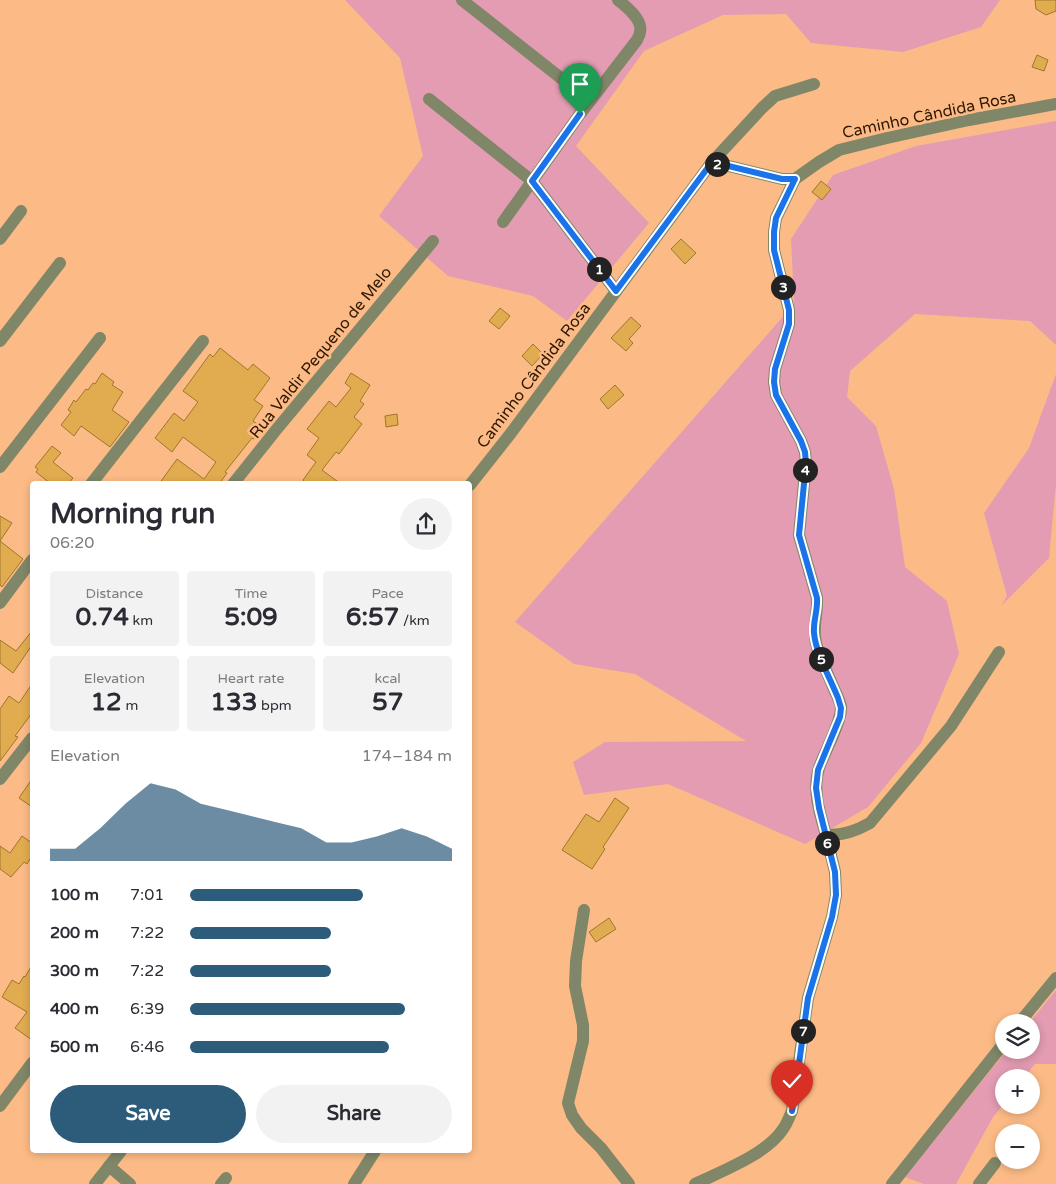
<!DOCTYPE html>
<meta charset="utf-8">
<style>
:root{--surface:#fff;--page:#f2f2f3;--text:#2b2b33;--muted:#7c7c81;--accent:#2d5c7b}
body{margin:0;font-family:"Varela Round",sans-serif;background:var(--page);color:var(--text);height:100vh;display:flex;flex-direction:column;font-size:19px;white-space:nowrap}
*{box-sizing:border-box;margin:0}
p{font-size:16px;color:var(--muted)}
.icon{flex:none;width:28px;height:28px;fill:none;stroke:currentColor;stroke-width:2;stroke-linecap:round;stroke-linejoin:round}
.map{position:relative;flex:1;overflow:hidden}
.sheet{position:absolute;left:30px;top:481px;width:442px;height:672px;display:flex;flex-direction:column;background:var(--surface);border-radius:5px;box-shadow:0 2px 8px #0003}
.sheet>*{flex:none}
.fabs{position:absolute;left:995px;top:1014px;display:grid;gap:10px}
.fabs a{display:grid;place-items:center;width:45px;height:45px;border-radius:50%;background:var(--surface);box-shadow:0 2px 8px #0003;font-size:25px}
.pin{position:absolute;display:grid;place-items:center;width:42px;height:42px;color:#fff;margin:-51px -21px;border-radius:50% 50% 50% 0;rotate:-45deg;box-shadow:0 0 5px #0007}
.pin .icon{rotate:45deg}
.km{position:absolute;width:25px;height:25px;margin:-12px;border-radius:50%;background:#222;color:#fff;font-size:14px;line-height:25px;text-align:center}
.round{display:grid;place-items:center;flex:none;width:52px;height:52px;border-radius:26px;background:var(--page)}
.overview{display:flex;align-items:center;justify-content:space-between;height:85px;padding:0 20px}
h1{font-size:28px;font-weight:700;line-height:38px}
.stats{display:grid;grid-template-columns:repeat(3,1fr);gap:8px;height:85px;padding:5px 20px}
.stats div{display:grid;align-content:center;border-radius:5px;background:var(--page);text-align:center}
.stats b{font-size:25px;font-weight:700}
.stats small{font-size:14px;font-weight:400}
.stats p{font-size:14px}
.chart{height:140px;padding:10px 20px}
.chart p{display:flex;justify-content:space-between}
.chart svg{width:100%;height:90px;margin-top:5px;fill:var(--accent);opacity:.7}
.cta{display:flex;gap:10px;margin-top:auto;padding:10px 20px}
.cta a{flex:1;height:58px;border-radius:30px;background:var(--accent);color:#fff;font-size:20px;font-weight:700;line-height:58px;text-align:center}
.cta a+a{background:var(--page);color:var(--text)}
ul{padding:0 20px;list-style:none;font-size:16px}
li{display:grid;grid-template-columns:80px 60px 1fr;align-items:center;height:38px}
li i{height:12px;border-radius:6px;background:var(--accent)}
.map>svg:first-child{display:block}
.green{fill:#e39cb2}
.building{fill:#e1ac4f;stroke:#9e762d}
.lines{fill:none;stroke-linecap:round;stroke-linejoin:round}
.minor{stroke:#7f8768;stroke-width:12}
.route-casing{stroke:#fff;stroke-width:10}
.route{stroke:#1a73e8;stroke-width:6}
.labels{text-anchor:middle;stroke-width:5;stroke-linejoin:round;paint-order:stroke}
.street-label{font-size:16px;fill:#301803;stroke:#fcbb86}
</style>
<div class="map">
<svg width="1056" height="1184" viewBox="0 0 1056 1184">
<rect width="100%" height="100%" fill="#fcbb86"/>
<g class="green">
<polygon points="345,0 1000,0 981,27 903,52 811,43 786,14 723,15 644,51 576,146 649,223 567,321 533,296 448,276 379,216 423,156 400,58"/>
<polygon points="1056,121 1056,345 1030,321 915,314 850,371 847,397 876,426 894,489 905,567 947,601 959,654 921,743 868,807 805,844 668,784 584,795 573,762 605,742 746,741 635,674 574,664 515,622 794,304 791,239 833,175 916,146"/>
<polygon points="1056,374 1056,484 1049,558 1001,606 1007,596 984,513 1029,448"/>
<polygon points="1056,990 1056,1064 1035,1064 1024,1077 1004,1078 1004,1104 993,1117 956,1184 924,1184 905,1177 1007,1050 1031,1050 1031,1022 1030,1022"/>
</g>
<g class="building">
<polygon points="1035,0 1056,0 1056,11 1046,15 1036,9"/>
<polygon points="1037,55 1048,60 1044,71 1032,67"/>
<polygon points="821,181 831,189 822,200 812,192"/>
<polygon points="681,239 696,253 685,264 671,249"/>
<polygon points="500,308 510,316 499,329 489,321"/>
<polygon points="631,317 641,326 629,339 633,343 626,351 611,338"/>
<polygon points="533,344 543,354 532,366 522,356"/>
<polygon points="220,348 248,370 253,364 270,378 254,400 263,406 253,421 262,427 254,439 252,438 225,472 227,473 219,484 159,484 177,459 204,479 216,462 183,437 172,452 155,438 174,413 184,421 198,402 183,391 210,354 213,357"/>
<polygon points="102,373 114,382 112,385 123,392 112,410 129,422 110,447 81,426 74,436 61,425 71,412 68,410 74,400 76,402 86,389 88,390 93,383 95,384"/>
<polygon points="351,373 370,385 360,401 364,404 354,417 362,424 339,454 336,452 322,470 341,484 302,484 304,481 303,480 316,462 307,455 319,438 307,429 329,401 336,407 351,388 345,383"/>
<polygon points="615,385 624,395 608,409 600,399"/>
<polygon points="397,414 398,425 386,427 385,416"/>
<polygon points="52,446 61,453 53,462 73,478 68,484 51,484 36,472 38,469 35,467"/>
<polygon points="0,516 12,523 0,541 23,559 2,587 0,585"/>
<polygon points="32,631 32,645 13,673 0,663 0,640 16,651"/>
<polygon points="32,684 32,713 15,736 18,737 0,761 0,709 9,696 19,703"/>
<polygon points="32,779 32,807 19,798"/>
<polygon points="615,798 629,808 603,847 605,849 592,869 562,850 586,814 599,822"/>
<polygon points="22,836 32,843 32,856 27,864 24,862 11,877 0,869 0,846 10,853"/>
<polygon points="609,918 616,929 596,942 589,932"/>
<polygon points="32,965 32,1040 15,1028 27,1012 2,997 12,980 19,984 24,976 25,977"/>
</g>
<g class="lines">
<g class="minor">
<polyline points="462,0 590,101"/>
<polyline points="429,99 532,181 616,291"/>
<polyline points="712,162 762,108 775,96 814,84"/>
<path d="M795 179 776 218 774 232V250L789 310V324L775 369 774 382 776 395 801 441 805 452 806 463 799 535 817 598C818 613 812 628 816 643 820 659 828 674 834 689 837 695 840 701 841 707 842 721 824 753 819 768 812 790 820 814 826 835"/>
<path d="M503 222 580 114 637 40C638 37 640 35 640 32 643 20 627 7 618 0"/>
<polyline points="0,239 21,211"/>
<polyline points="0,341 60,263"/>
<polyline points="0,467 100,338"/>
<polyline points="91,484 203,341"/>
<polyline points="233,484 276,430 433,241"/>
<polyline points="470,485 511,433 712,162 782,179 795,179 819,162 839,150 887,138 969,120 1056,104"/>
<polyline points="0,603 32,560"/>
<polyline points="0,779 32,738"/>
<polyline points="584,910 576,961 575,986 583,1025 583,1041 568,1103 572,1115 581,1128 601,1148 629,1184"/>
<polyline points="1020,1022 1056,978"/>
<polyline points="0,1106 32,1063"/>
<polyline points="109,1166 130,1184"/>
<polyline points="95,1184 121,1151"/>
<polyline points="221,1184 226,1178"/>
<polyline points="354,1184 375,1151"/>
<path d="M695 1184C722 1171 767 1154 783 1129 787 1124 789 1117 792 1111L808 998 832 917 836 895 835 872 826 835C842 836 856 831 870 823L951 726 999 652"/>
<polyline points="892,1184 1004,1043"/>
<polyline points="979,1184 995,1163"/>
</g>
</g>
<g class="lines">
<defs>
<path id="route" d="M580 114 532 181 616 291 712 162 782 179H795L776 218 774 232V250L789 310V324L775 369 774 382 776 395 801 441 805 452 806 463 799 535 817 598C818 610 813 621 814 633 816 654 830 678 838 698L841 708 840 717 818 770 816 788 819 808 835 872 836 895 832 917 808 998 795 1093 792 1111"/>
</defs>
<use href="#route" class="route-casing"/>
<use href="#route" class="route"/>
</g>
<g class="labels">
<g class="street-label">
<text transform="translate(929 114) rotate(-12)" y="6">Caminho Cândida Rosa</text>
<text transform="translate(320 352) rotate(-51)" y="6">Rua Valdir Pequeno de Melo</text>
<text transform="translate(533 375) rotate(-53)" y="6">Caminho Cândida Rosa</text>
</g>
</g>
</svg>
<div class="fabs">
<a><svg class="icon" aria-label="layers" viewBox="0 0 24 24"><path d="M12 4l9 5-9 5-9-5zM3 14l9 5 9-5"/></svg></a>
<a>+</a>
<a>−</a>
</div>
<div class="pin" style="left:580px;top:114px;background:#1e9e55"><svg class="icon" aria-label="arrive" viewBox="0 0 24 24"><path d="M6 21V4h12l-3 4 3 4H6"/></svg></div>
<div class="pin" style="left:792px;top:1111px;background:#d93025"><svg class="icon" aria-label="check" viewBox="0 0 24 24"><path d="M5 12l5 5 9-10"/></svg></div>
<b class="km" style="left:599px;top:269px">1</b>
<b class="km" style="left:717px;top:164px">2</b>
<b class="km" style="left:783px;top:287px">3</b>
<b class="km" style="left:805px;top:470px">4</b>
<b class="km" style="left:821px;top:659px">5</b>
<b class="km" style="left:827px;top:843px">6</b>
<b class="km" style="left:803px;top:1031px">7</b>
<section class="sheet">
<div class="overview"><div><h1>Morning run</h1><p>06:20</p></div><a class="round"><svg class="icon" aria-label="share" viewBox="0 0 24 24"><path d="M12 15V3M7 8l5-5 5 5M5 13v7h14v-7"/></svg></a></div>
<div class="stats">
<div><p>Distance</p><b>0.74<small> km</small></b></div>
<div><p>Time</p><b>5:09</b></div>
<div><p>Pace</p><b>6:57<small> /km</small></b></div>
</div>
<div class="stats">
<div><p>Elevation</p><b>12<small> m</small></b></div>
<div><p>Heart rate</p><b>133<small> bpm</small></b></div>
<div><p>kcal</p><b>57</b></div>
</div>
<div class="chart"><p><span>Elevation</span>174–184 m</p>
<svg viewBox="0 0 160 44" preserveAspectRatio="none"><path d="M0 44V38L10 38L20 28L30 16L40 6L50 9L60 16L70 19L80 22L90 25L100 28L110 35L120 35L130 32L140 28L150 32L160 38V44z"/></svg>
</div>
<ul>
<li><b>100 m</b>7:01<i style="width:66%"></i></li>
<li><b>200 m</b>7:22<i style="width:54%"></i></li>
<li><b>300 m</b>7:22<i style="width:54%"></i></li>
<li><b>400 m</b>6:39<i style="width:82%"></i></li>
<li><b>500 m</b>6:46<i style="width:76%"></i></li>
</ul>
<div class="cta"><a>Save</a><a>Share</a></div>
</section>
</div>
